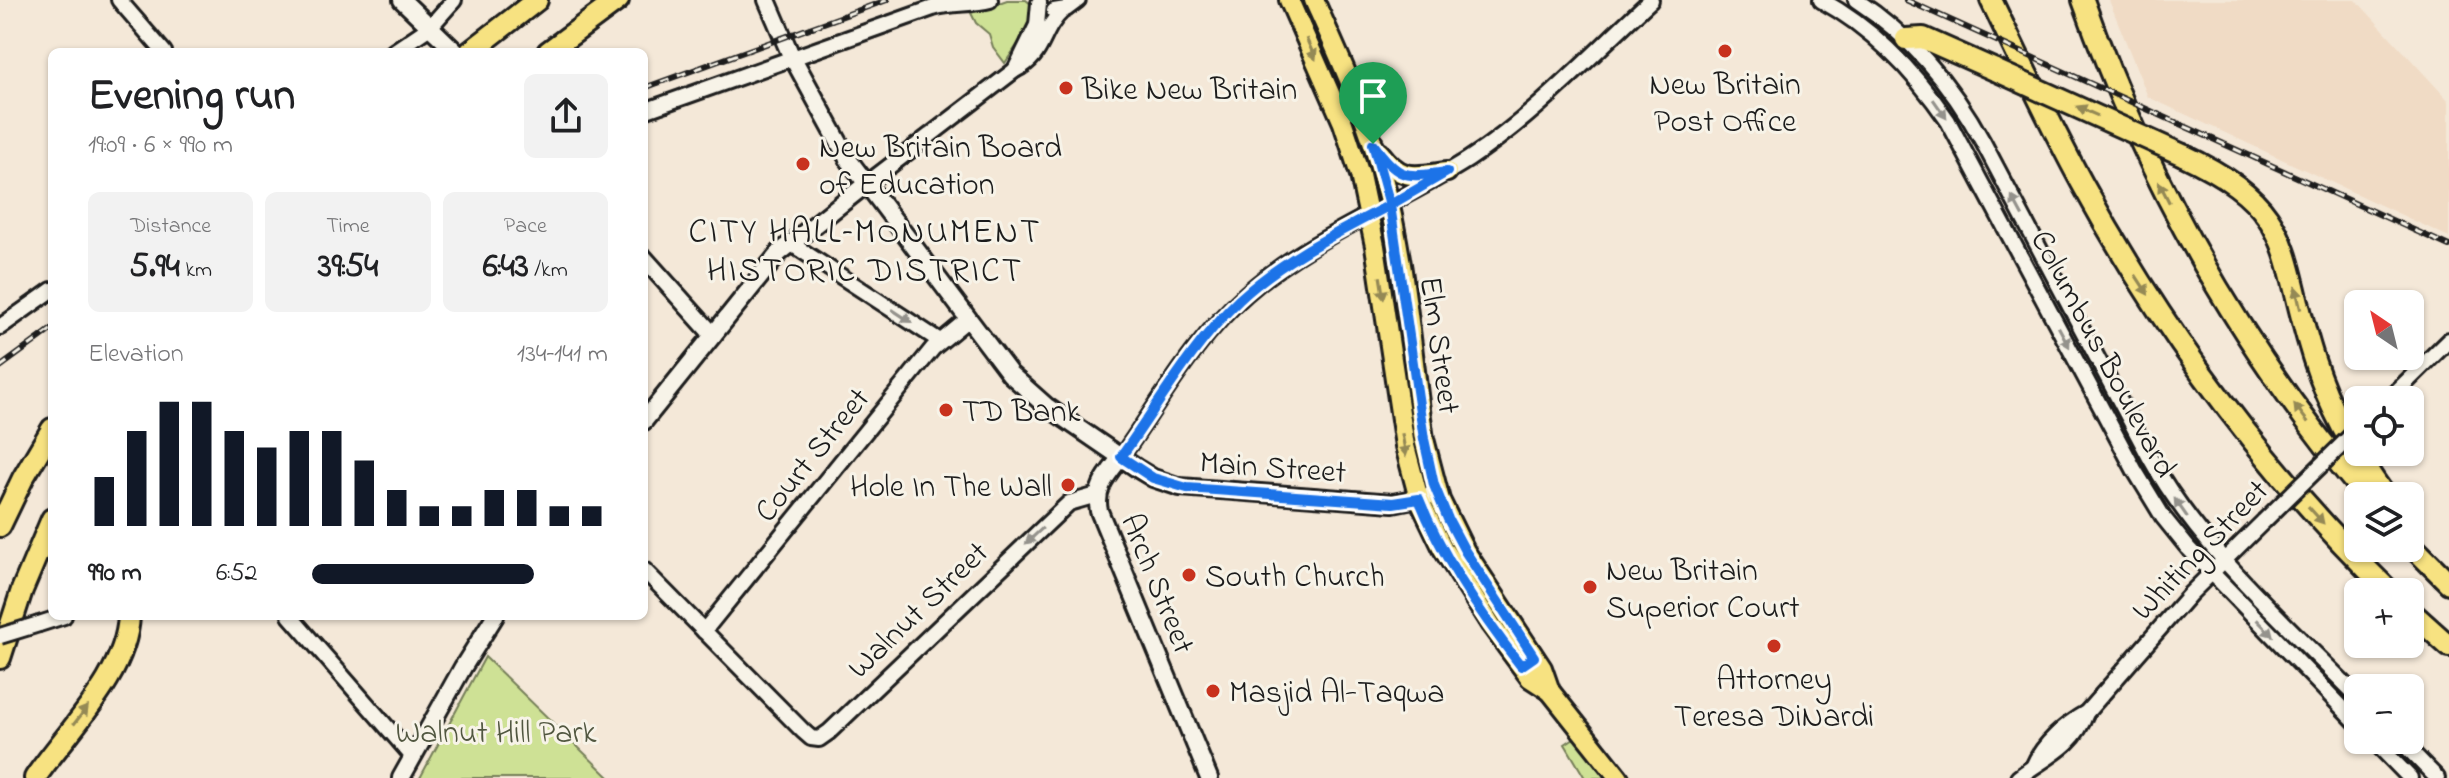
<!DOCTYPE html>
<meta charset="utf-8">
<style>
:root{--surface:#fff;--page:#f2f2f2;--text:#202124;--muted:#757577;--accent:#111827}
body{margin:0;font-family:"Indie Flower",sans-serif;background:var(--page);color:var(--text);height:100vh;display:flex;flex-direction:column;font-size:30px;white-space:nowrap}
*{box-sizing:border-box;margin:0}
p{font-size:26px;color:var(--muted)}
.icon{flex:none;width:44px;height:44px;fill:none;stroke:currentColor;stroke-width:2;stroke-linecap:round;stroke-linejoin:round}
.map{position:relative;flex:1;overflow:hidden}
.details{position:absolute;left:48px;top:48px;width:600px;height:572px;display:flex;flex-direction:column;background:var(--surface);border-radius:12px;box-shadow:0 2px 6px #0004}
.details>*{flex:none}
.needle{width:52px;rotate:325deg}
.fabs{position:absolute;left:2344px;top:290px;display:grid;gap:16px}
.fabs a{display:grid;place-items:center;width:80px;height:80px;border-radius:12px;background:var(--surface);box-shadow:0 2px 6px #0004;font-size:40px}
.pin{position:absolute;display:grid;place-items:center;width:68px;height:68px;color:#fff;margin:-82px -34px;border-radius:50% 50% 50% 0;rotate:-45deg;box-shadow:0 0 8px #0007}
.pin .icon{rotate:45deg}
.round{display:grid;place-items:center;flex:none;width:84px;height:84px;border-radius:12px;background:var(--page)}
.summary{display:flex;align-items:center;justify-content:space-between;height:136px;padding:0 40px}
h1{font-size:44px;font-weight:800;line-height:60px}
.figures{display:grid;grid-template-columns:repeat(3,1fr);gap:12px;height:136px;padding:8px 40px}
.figures div{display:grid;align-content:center;border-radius:12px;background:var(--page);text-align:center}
.figures b{font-size:34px;font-weight:800}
.figures small{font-size:22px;font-weight:400}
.figures p{font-size:22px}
.chart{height:224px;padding:16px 40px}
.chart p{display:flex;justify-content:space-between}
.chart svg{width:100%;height:144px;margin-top:8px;stroke:var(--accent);stroke-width:6}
ul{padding:0 40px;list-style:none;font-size:26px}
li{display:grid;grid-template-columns:128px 96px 1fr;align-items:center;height:60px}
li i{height:20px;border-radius:10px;background:var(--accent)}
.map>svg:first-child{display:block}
.built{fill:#f0dbc5}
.green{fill:#cee195;stroke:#757e58;stroke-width:2}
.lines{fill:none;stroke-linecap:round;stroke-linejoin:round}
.tertiary-casing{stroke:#1c1c1c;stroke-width:20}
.secondary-casing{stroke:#1c1c1c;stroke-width:22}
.primary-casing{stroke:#1c1c1c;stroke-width:24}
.motorway-casing{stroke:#1c1c1c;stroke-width:26}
.tertiary{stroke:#f7f3e8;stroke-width:14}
.secondary{stroke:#f7f3e8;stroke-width:16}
.primary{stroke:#f7e281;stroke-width:18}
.motorway{stroke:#f7e281;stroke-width:20}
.rail-casing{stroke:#1c1c1c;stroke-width:6}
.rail{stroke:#f7f3e8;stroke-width:3;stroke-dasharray:9;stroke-linecap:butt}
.tertiary-bridge-casing{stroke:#1c1c1c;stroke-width:20;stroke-linecap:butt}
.motorway-bridge-casing{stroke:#1c1c1c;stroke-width:26;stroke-linecap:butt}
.tertiary-bridge{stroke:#f7f3e8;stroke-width:14}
.motorway-bridge{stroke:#f7e281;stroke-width:20}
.oneway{fill:#948954}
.oneway2{fill:#94928c}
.route-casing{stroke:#fff;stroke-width:16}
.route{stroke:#1a73e8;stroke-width:10}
.poi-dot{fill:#c8321e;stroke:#f7f3e8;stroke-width:3}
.labels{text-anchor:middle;stroke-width:6;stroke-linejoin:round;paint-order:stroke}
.poi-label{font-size:32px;fill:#1c1c1c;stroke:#f7f3e8;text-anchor:start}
.street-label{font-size:32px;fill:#1c1c1c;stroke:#f7f3e8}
.park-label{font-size:32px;fill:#515740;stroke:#f7f3e8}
.neighbourhood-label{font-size:34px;letter-spacing:2px;fill:#1c1c1c;stroke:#f7f3e8}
</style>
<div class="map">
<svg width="2449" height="778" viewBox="0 0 2449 778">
<rect width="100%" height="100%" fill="#f4e8d8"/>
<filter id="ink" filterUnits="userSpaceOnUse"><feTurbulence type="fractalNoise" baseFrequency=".0125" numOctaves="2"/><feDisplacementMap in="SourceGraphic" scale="16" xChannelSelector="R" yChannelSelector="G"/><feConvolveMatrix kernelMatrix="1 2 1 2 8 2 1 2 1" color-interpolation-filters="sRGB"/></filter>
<g filter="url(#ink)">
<polygon class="built" points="2109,0 2356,0 2449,101 2449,237 2148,97"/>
<g class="green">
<polygon points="1007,0 1026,0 1032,5 1031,25 1005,63 993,47 989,34 976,23 971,13"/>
<polygon points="485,657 610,778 420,778"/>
<polygon points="1574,738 1607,778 1585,778 1565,744"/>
</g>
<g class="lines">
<defs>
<g id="tertiary">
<polyline points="119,0 164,52"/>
<path d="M1821 0C1874 29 1914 71 1948 121L2135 471 2163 517 2188 548 2358 724"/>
<path d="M1856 0C1911 36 1952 85 1983 142L2150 458C2201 550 2285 622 2358 697"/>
<polyline points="1054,11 1066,9 1078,0"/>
<polyline points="393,52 430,27 454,0"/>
<polyline points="1015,70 1037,25 1039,3"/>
<path d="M644 111 933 8C952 2 971 5 990 0"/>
<path d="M865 185 1015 70C1046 55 1039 32 1063 10"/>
<polyline points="790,243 940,341"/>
<polyline points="0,327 52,290"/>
<polyline points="2388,400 2449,340"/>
<path d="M1121 457C1160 402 1195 339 1246 294 1311 236 1396 206 1469 159 1536 115 1592 54 1651 0"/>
<polyline points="644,570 803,731 811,738 819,739 829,732 1069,503 1097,495"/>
<polyline points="290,616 413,757"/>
<polyline points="39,624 64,616"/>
<polyline points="704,631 933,348 968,319"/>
<polyline points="2373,740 2410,778"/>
<polyline points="2400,740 2437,778"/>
<path d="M2034 765C2043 744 2066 724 2086 713L2190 594 2264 521"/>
<path d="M2018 778C2044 757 2074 748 2086 713"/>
</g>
<g id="secondary">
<polyline points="402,0 456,52"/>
<polyline points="767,0 789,51 848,159 1010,374 1046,406 1138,469 1153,478 1180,487 1393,503 1428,496"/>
<polyline points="644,258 713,335"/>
<polyline points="644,421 779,253 865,185"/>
<path d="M1121 457C1108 474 1094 488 1099 511L1209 778"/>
<polyline points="401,778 463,667 495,616"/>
</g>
<g id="primary">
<polyline points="1289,0 1343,123 1360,175 1375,246 1405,446 1419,499 1443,549 1491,625 1530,678 1550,691"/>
<path d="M1314 0C1340 58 1367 116 1383 178 1406 263 1411 352 1424 439L1440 500 1465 551 1542 668 1550 691 1619 778"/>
<path d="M1380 153C1402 182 1414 176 1447 172"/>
</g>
<g id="motorway">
<path d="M1991 0C2021 62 2050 125 2083 185 2165 335 2268 473 2390 592"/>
<path d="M2083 0C2147 181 2242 349 2366 496"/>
<polyline points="1906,39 1923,38 1995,70"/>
<polyline points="470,52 537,0"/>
<polyline points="548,52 618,0"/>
<path d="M2183 155C2300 210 2279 253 2314 360 2330 410 2355 454 2385 496"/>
<polyline points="0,526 23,478 52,429"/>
<polyline points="2410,544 2449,583"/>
<polyline points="2410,611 2449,646"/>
<polyline points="0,658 22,590 52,519"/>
<path d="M35 778C68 729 126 677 129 616"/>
</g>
</defs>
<use href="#tertiary" class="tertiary-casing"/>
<use href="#secondary" class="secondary-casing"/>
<use href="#primary" class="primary-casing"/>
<use href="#motorway" class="motorway-casing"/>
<use href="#tertiary" class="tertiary"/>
<use href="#secondary" class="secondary"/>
<use href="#primary" class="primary"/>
<use href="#motorway" class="motorway"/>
<defs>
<g id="rail">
<polyline points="1906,0 2449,246"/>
<polyline points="644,88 887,0"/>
<polyline points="0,367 52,329"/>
</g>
</defs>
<use href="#rail" class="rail-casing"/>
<use href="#rail" class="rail"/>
<defs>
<g id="tertiary-bridge">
<polyline points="2264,521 2358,429"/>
<polyline points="0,636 39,624"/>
</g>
<polyline id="motorway-bridge" points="1995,70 2183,155"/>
</defs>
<use href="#tertiary-bridge" class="tertiary-bridge-casing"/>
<use href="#motorway-bridge" class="motorway-bridge-casing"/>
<use href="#tertiary-bridge" class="tertiary-bridge"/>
<use href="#motorway-bridge" class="motorway-bridge"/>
</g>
<defs><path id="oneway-solid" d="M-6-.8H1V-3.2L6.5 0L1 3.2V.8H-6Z" transform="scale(2)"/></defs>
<g class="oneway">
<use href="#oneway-solid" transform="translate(1311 49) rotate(66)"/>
<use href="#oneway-solid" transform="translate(2087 111) rotate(-156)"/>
<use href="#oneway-solid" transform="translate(2164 192) rotate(-117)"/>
<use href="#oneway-solid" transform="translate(2142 285) rotate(57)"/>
<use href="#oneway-solid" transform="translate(1382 288) rotate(81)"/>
<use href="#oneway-solid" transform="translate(2298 298) rotate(-103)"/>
<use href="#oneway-solid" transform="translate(2301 413) rotate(-127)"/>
<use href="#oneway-solid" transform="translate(1404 445) rotate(80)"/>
<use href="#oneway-solid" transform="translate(2316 515) rotate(48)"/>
<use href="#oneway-solid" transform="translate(81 715) rotate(-52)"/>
</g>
<g class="oneway2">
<use href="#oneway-solid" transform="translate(1940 109) rotate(55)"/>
<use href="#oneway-solid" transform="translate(2017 206) rotate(-118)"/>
<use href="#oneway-solid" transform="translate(902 316) rotate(33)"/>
<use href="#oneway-solid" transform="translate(2064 337) rotate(62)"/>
<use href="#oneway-solid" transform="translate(2181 508) rotate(-125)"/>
<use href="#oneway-solid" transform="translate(1034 536) rotate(137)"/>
<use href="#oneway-solid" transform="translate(2265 628) rotate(46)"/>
</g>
</g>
<g class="lines" filter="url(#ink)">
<defs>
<path id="route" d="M1373 144 1390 205C1337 233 1283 259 1239 300 1192 345 1159 404 1121 457L1153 478 1187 488 1393 503 1419 499C1443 559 1481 615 1521 666L1534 657 1465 551 1448 519 1434 485 1424 439 1390 205 1447 172C1405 177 1400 181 1373 144"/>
</defs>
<use href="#route" class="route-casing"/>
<use href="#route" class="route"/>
</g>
<g class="poi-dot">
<circle cx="1725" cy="51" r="8"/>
<circle cx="1066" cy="88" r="8"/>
<circle cx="803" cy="164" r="8"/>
<circle cx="946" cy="410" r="8"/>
<circle cx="1068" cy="485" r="8"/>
<circle cx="1189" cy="575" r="8"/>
<circle cx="1590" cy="587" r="8"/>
<circle cx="1774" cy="646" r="8"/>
<circle cx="1213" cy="691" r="8"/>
</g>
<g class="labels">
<g class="poi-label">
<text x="1725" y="94" text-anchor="middle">New Britain<tspan x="1725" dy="37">Post Office</tspan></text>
<text x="1082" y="99">Bike New Britain</text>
<text x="819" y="157">New Britain Board<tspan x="819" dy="37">of Education</tspan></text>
<text x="962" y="421">TD Bank</text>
<text x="1052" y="496" text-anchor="end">Hole In The Wall</text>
<text x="1606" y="580">New Britain<tspan x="1606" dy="37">Superior Court</tspan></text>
<text x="1205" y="586">South Church</text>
<text x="1774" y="689" text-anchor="middle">Attorney<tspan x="1774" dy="37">Teresa DiNardi</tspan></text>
<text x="1229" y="702">Masjid Al-Taqwa</text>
</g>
<g class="street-label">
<text transform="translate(1441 345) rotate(82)" y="11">Elm Street</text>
<text transform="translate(2105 353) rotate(62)" y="11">Columbus Boulevard</text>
<text transform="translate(811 454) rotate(-51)" y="11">Court Street</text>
<text transform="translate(1273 466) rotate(4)" y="11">Main Street</text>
<text transform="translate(2199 549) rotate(-46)" y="11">Whiting Street</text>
<text transform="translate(1159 583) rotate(68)" y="11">Arch Street</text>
<text transform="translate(917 609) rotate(-44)" y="11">Walnut Street</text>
</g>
<g class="park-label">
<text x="496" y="742">Walnut Hill Park</text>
</g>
<g class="neighbourhood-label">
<text x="865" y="242">CITY HALL–MONUMENT<tspan x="865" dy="39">HISTORIC DISTRICT</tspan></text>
</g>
</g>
</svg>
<div class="fabs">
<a><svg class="needle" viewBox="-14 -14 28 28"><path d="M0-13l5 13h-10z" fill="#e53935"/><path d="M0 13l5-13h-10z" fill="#757577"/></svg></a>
<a><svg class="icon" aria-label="locate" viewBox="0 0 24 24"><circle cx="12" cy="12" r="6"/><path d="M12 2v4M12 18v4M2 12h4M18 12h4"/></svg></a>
<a><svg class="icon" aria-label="layers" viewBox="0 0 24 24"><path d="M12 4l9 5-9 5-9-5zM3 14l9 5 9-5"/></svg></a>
<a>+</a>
<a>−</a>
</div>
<div class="pin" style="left:1373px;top:144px;background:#1e9e55"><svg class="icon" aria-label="arrive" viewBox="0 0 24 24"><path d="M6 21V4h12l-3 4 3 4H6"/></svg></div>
<section class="details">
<div class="summary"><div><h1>Evening run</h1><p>19:09 · 6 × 990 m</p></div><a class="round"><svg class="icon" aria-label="share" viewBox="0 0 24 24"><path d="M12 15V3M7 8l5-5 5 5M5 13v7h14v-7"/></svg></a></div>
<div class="figures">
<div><p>Distance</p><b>5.94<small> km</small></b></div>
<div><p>Time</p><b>39:54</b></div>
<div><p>Pace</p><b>6:43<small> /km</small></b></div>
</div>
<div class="chart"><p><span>Elevation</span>134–141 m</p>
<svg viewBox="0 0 160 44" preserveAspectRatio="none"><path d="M5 44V29M15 44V15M25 44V6M35 44V6M45 44V15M55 44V20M65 44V15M75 44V15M85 44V24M95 44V33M105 44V38M115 44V38M125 44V33M135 44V33M145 44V38M155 44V38"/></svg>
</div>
<ul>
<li><b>990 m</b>6:52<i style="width:75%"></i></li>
</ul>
</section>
</div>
